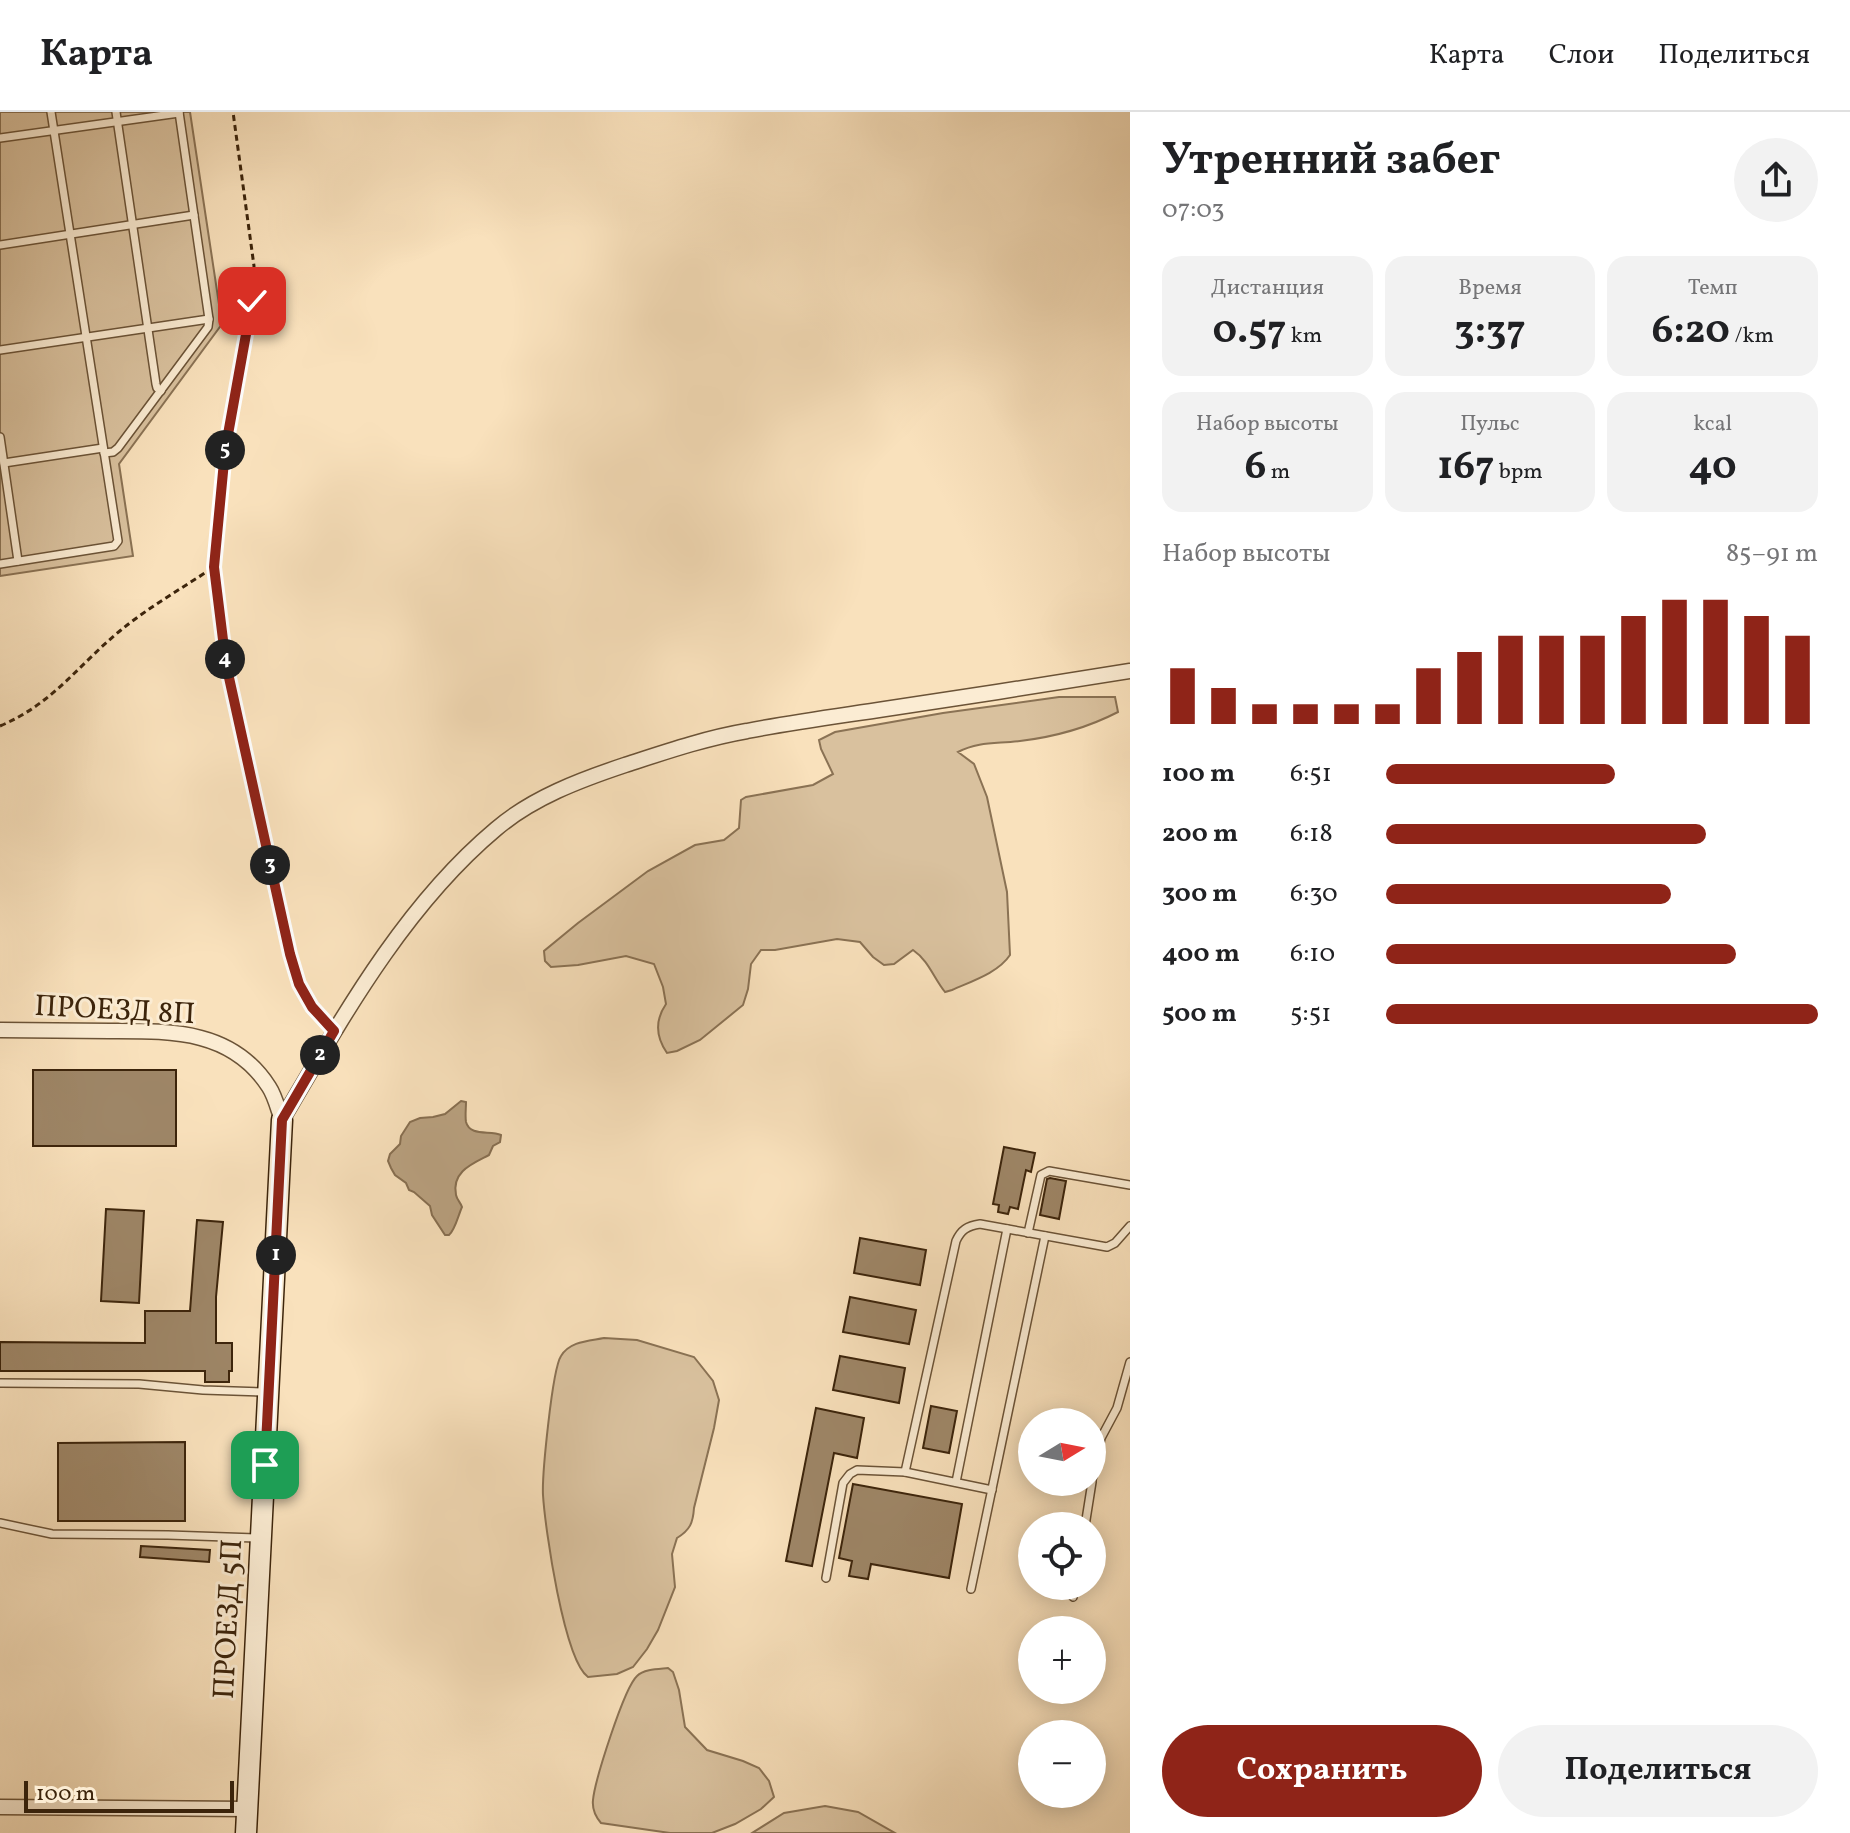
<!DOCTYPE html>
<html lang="ru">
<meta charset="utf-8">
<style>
:root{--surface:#fff;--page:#f2f2f2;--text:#202124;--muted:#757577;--line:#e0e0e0;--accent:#8f2418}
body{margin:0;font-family:Vollkorn,serif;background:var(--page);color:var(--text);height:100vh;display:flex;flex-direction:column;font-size:30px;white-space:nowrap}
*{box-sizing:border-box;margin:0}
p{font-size:26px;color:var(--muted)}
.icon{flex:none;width:44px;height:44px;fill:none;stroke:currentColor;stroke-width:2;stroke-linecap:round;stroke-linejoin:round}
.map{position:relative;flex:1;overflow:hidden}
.side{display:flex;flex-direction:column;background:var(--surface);width:720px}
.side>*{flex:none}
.needle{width:52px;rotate:80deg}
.buttons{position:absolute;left:1018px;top:1296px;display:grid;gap:16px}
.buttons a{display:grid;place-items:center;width:88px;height:88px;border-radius:50%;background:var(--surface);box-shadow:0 4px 20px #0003;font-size:40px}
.scale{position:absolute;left:24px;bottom:20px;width:210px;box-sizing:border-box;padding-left:8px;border:4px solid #3c240b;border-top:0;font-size:22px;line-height:28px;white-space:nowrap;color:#3c240b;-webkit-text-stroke:6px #fbecd3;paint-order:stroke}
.pin{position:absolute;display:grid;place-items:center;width:68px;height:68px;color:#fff;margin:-34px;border-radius:16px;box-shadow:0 4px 12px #0006}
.km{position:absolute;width:40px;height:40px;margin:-20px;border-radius:50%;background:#222;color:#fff;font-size:22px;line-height:40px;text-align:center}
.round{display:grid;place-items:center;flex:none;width:84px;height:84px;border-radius:42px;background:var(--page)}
.summary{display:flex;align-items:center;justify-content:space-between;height:136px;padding:0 32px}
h1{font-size:44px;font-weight:700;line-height:60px}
.metrics{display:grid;grid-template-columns:repeat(3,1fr);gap:12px;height:136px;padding:8px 32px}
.metrics div{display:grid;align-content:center;border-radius:20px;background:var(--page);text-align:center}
.metrics b{font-size:40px;font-weight:700}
.metrics small{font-size:22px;font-weight:400}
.metrics p{font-size:22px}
.chart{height:224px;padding:16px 32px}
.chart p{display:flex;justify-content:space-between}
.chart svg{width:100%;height:144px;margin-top:8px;stroke:var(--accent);stroke-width:6}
.primary-button{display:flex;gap:16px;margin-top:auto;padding:16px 32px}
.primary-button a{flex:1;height:92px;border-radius:48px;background:var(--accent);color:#fff;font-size:32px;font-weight:700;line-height:92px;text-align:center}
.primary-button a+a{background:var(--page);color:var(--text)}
ul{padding:0 32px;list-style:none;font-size:26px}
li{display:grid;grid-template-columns:128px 96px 1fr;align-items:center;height:60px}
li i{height:20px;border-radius:10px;background:var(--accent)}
header{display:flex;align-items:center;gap:48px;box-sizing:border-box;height:112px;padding:0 40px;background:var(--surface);border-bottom:2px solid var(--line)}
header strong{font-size:38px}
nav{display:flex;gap:44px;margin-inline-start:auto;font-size:28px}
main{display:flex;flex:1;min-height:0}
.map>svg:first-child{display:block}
.green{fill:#d9c19e;stroke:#8a7254;stroke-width:2}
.water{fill:#b9a180;stroke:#876f51;stroke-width:2}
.building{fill:#9e8667;stroke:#3c240b;stroke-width:2}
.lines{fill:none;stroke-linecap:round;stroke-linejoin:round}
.lane-casing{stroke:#6b5337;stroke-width:10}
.street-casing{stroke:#6b5337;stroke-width:17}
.secondary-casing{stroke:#3c240b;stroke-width:23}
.path{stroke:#3c240b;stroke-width:3;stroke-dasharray:6 4;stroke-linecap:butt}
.lane{stroke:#fbecd3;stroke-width:7}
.street{stroke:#fbecd3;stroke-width:14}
.secondary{stroke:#fbecd3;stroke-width:20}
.route-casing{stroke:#fff;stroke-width:16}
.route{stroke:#8f2418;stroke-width:10}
.labels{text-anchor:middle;stroke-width:6;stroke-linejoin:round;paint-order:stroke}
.street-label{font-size:30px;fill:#3c240b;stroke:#fbecd3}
</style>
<header>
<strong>Карта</strong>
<nav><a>Карта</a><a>Слои</a><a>Поделиться</a></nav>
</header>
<main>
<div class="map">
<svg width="1130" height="1721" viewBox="0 0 1130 1721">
<rect width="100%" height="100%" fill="#f9e1bc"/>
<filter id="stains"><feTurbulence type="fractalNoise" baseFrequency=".0025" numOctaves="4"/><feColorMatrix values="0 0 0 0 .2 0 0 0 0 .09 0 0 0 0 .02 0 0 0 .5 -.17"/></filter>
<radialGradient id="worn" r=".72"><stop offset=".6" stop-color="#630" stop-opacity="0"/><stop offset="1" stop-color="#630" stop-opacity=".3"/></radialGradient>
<g class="green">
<polygon points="0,0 190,0 222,212 119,352 133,444 0,464"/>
<path d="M1059 585H1115L1118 600C1087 616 1054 625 1020 629 997 632 979 629 958 640L974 652 987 685 1007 780 1010 843C998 861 972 869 952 878L945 880C933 865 929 849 913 838L894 852 884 853 873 845 860 830 837 827 775 838H761L751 852 748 877 743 893 700 928 677 939 667 941C656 925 655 908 666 892L663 875 654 852 626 844 578 853 551 855 545 849 544 839 578 811 648 759 695 733 724 728 739 716 741 688 746 685 813 673 833 662 821 637 819 628 835 620 943 601Z"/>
<path d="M604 1226 637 1228 694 1245 713 1269 719 1288 714 1316 694 1396C693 1411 690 1418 677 1426L672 1442 675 1475 658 1518 647 1537 633 1555 617 1562 588 1565C564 1548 545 1416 543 1383 542 1364 552 1258 561 1244 570 1229 589 1229 604 1226Z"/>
<path d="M668 1556 673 1560 679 1578 685 1615 707 1638 743 1649 759 1656 769 1669 774 1685 761 1697 735 1712 712 1721H670L601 1711C595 1704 592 1697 593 1688 595 1668 624 1576 637 1564 644 1557 659 1557 668 1556Z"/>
<polygon points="825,1694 858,1700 895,1721 752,1721 784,1701"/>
</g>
<path class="water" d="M461 989 466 990C466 996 465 1004 466 1010 470 1025 490 1018 501 1023L500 1030 493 1034 489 1043C474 1051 451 1059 456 1083 457 1088 461 1091 462 1095 458 1104 455 1118 449 1123H445L432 1103 430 1094 414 1080 409 1078 406 1071 395 1063 391 1056 388 1049 390 1042 400 1032 401 1024 410 1010 420 1006 433 1005 445 1002Z"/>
<g class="building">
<rect x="33" y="958" width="143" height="76"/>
<polygon points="1004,1035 1035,1041 1031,1060 1026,1058 1018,1097 1010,1095 1008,1102 998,1100 999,1093 993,1092"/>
<polygon points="1050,1066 1066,1069 1059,1107 1040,1103 1047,1067"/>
<polygon points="106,1097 144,1099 139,1191 101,1189"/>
<polygon points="197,1108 223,1110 216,1185 216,1231 232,1231 232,1259 229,1259 229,1270 205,1270 205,1259 0,1259 0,1230 145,1231 145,1199 190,1199"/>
<polygon points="860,1126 926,1138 920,1173 854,1161"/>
<polygon points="850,1185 916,1198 909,1232 843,1220"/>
<polygon points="840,1244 905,1256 899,1291 833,1278"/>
<polygon points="931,1294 957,1299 949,1341 923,1336"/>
<polygon points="816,1296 864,1306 857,1346 834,1341 812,1454 786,1449"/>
<polygon points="185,1330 185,1409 58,1409 58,1331"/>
<polygon points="853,1372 962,1392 949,1466 871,1452 868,1467 849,1464 852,1449 839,1446"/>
<polygon points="141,1434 210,1438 209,1450 140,1445"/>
</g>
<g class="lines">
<defs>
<g id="lane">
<polyline points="116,0 156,272 157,276 161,279"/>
<polyline points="0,26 179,1"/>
<polyline points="0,133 194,103"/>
<polyline points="0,238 209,207"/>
<polyline points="0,325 18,449"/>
<polyline points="104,341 113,340 118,336 208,215 209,207 179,0"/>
<polyline points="4,351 103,336"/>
<polyline points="0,452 114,434 118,429 51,0"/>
<polyline points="226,552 290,842 299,872 312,895 334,919"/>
<polyline points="1028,1121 1041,1063 1049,1059 1130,1073"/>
<polyline points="0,1271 139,1272 203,1278 265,1280"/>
<path d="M905 1360 956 1129C961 1118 967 1114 980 1112L1107 1135 1115 1131 1130 1114"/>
<polyline points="1092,1368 1101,1326 1117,1296 1130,1250"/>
<polyline points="956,1370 1007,1117"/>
<polyline points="0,1411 52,1422 168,1423 259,1426"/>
<polyline points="1085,1414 1092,1370"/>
<polyline points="826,1466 843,1371 850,1362 857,1358 905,1360 992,1378"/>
<polyline points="971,1477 1045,1124"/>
<polyline points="1073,1485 1075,1474"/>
</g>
<g id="street">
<path d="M0 918C37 918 73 919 110 919 170 919 232 917 269 975 275 984 278 997 282 1008"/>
<path d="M282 1008C342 906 404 794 496 717 532 686 580 668 625 653 665 640 706 626 747 619 793 610 839 604 885 597 967 585 1048 572 1130 559"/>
<polyline points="0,1695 247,1697"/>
</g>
<polyline id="secondary" points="246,1721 282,1008"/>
</defs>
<use href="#lane" class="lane-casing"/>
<use href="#street" class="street-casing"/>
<use href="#secondary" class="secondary-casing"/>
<g class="path">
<polyline points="225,544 214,455 225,339 252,189 254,154 233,0"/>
<path d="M0 614C54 591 78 553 121 518 149 495 184 475 214 455"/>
</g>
<use href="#lane" class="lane"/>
<use href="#street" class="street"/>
<use href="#secondary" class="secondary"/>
</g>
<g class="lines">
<defs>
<polyline id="route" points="252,189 225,339 214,455 226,552 290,842 299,872 312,895 334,919 282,1008 265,1353"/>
</defs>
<use href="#route" class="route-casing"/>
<use href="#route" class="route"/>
</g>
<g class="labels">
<g class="street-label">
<text transform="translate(115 897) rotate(3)" y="10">ПРОЕЗД 8П</text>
<text transform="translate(227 1507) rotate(-87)" y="10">ПРОЕЗД 5П</text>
</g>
</g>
<rect width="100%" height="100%" filter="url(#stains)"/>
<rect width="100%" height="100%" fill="url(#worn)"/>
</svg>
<div class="buttons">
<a><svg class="needle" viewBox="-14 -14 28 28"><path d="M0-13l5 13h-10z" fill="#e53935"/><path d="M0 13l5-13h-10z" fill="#757577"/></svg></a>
<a><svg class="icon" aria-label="locate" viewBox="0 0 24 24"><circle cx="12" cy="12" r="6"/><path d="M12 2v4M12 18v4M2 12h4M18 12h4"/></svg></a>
<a>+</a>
<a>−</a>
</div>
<div class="scale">100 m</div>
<div class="pin" style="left:265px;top:1353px;background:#1e9e55"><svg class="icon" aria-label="arrive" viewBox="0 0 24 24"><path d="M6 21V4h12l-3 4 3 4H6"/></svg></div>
<div class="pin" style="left:252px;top:189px;background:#d93025"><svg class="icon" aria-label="check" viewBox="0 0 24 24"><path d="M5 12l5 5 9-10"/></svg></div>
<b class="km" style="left:276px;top:1143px">1</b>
<b class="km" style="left:320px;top:943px">2</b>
<b class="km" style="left:270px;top:753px">3</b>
<b class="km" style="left:225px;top:547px">4</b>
<b class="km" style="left:225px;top:338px">5</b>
</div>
<section class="side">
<div class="summary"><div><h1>Утренний забег</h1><p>07:03</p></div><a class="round"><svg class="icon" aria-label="share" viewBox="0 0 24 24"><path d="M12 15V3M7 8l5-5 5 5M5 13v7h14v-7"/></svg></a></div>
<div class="metrics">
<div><p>Дистанция</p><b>0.57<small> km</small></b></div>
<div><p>Время</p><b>3:37</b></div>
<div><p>Темп</p><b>6:20<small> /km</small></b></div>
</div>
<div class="metrics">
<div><p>Набор высоты</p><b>6<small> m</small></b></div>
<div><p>Пульс</p><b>167<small> bpm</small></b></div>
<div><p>kcal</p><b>40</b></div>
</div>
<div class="chart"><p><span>Набор высоты</span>85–91 m</p>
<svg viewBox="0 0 160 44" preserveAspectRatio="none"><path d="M5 44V27M15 44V33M25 44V38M35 44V38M45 44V38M55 44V38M65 44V27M75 44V22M85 44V17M95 44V17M105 44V17M115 44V11M125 44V6M135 44V6M145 44V11M155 44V17"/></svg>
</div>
<ul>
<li><b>100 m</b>6:51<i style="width:53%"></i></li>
<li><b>200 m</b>6:18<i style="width:74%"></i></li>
<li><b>300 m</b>6:30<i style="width:66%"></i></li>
<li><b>400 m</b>6:10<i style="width:81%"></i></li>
<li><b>500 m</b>5:51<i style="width:100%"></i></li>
</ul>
<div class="primary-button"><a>Сохранить</a><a>Поделиться</a></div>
</section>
</main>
